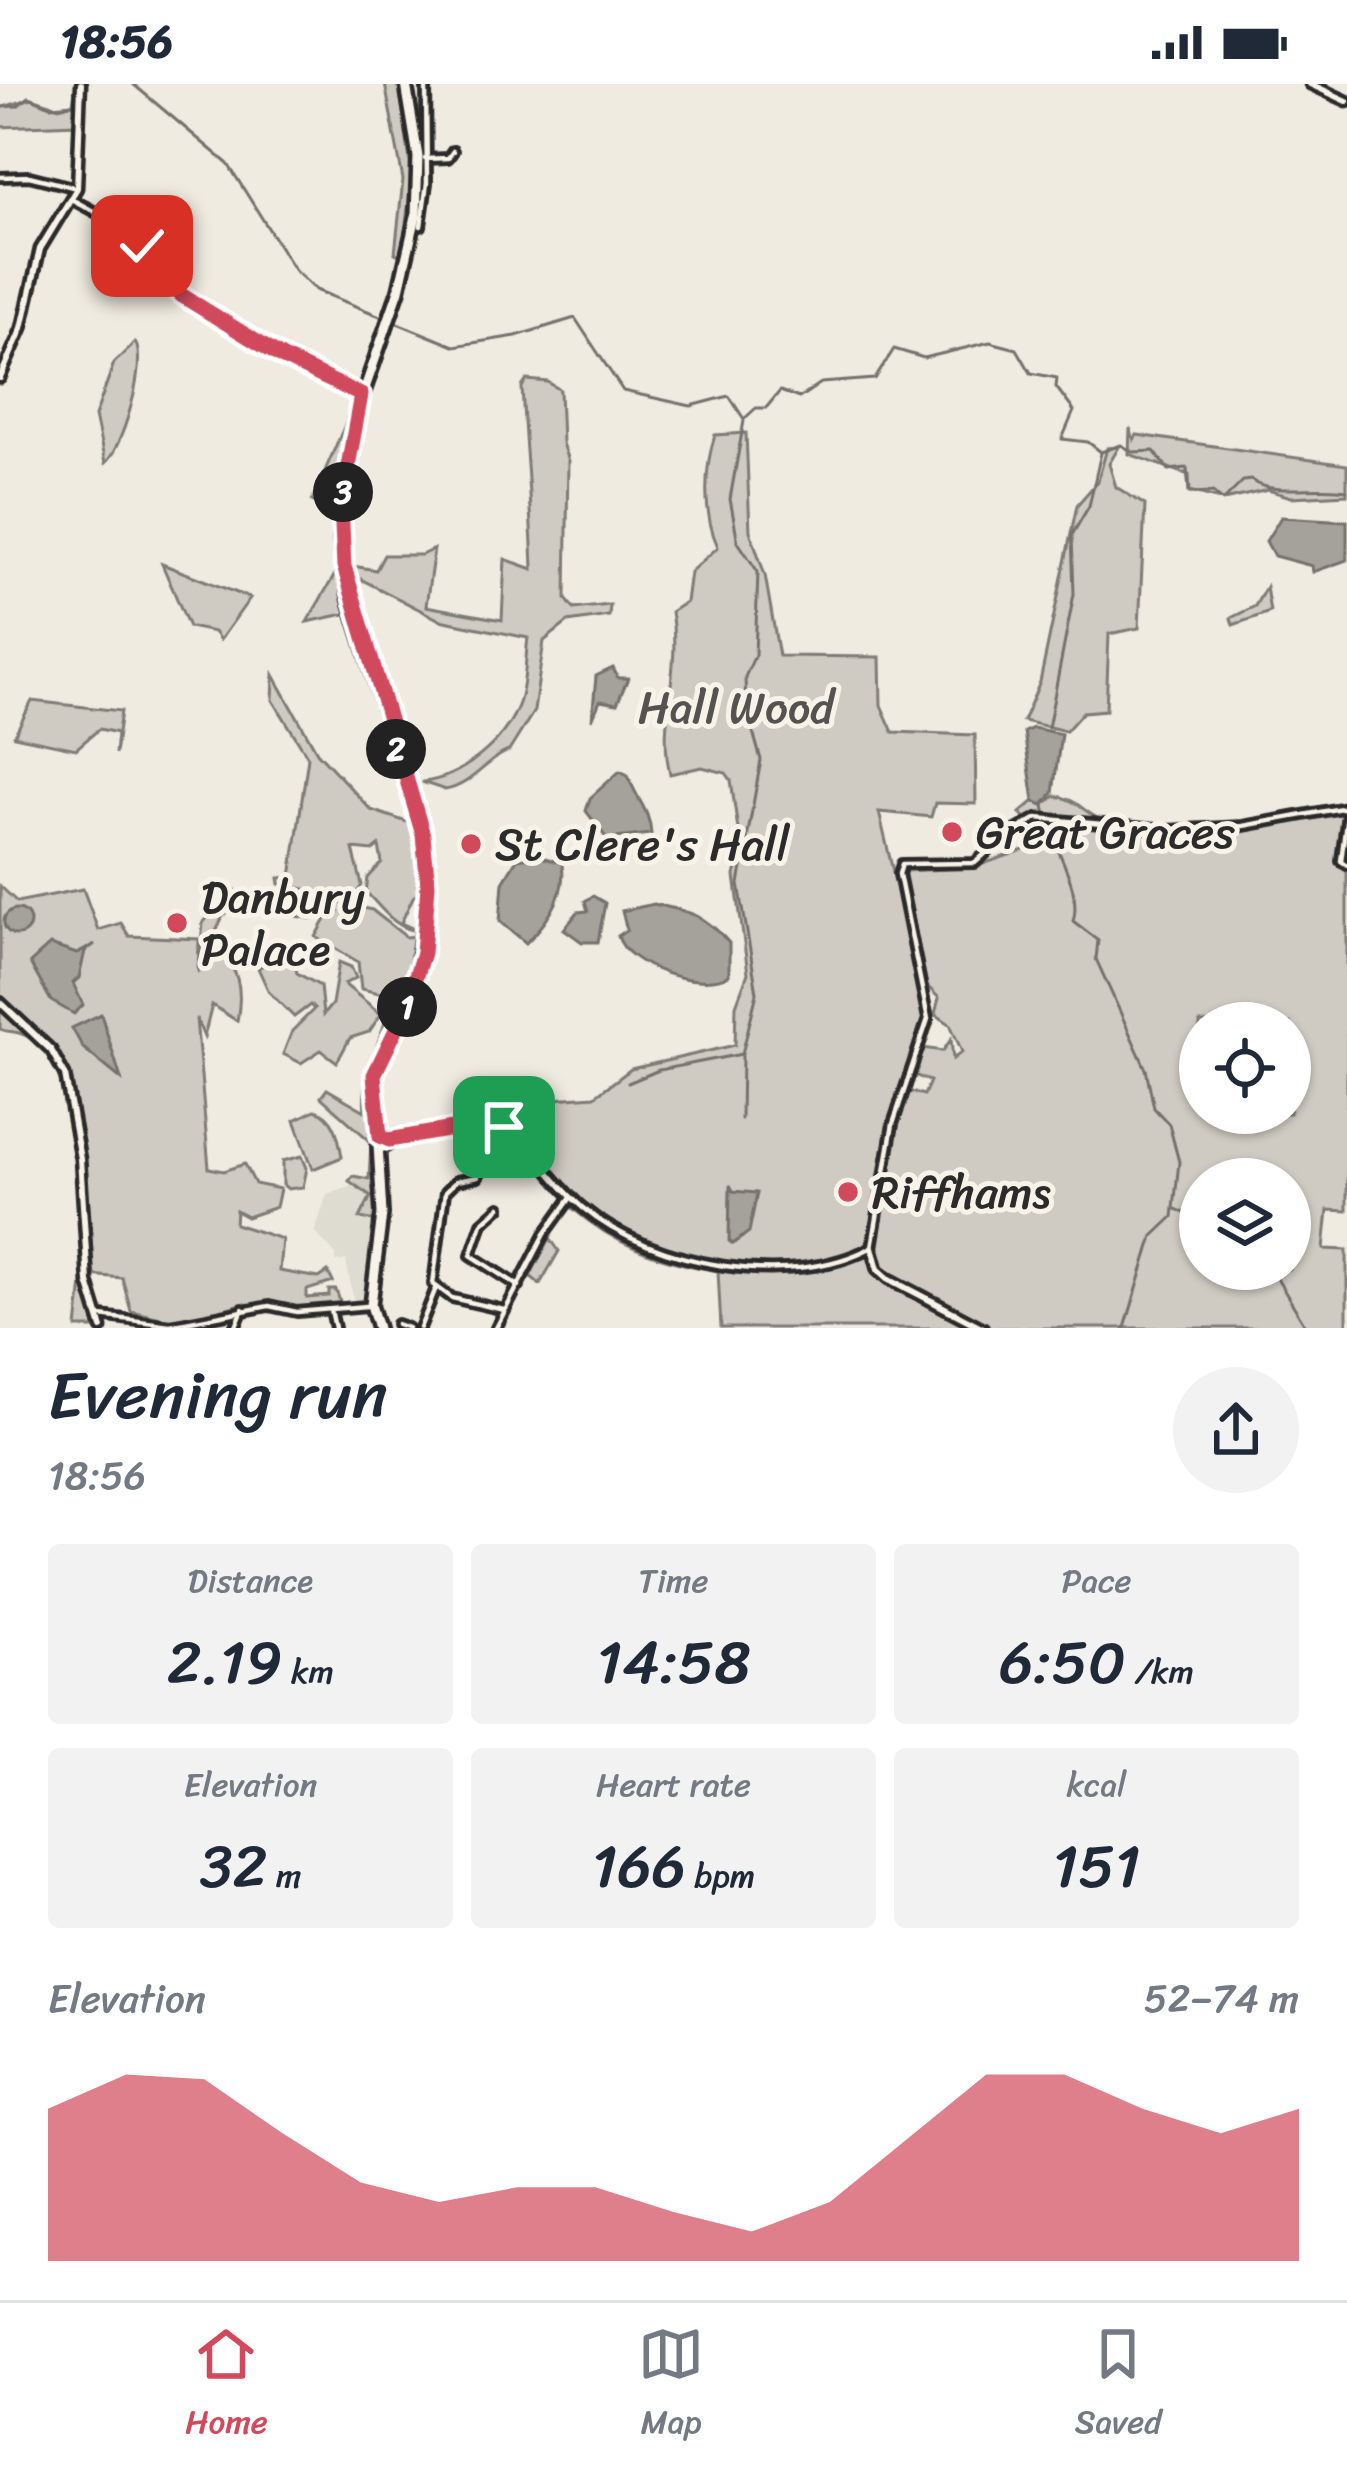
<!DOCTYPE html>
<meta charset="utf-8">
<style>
:root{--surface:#fff;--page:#f2f2f3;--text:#1f2937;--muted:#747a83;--line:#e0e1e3;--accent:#d1495b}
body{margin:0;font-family:Sriracha,sans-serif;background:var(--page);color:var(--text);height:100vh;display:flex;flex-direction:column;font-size:45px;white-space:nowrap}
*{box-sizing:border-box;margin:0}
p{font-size:39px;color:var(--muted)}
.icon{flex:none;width:66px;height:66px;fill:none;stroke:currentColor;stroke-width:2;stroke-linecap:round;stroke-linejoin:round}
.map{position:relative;height:1244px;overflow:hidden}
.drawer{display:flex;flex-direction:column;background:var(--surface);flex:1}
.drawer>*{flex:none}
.buttons{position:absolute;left:1179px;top:918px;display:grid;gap:24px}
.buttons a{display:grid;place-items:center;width:132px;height:132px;border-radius:50%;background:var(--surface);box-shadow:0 3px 9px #0004;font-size:60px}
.pin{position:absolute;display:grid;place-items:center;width:102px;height:102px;color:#fff;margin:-51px;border-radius:24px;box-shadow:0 6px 18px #0006}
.km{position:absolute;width:60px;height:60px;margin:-30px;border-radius:50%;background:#222;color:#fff;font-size:33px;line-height:60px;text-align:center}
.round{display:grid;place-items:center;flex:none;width:126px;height:126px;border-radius:63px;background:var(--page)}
.overview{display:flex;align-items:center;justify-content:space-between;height:204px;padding:0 48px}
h1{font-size:66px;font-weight:600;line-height:90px}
.stats{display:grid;grid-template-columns:repeat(3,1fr);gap:18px;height:204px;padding:12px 48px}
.stats div{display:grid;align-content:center;border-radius:12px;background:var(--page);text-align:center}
.stats b{font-size:60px;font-weight:600}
.stats small{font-size:33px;font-weight:400}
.stats p{font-size:33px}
.chart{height:336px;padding:24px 48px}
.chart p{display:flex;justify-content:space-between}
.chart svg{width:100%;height:216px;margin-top:12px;fill:var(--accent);opacity:.7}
.status{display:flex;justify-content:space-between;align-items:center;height:84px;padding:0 60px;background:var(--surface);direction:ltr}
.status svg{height:33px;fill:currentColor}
.dock{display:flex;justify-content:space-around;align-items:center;height:168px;border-top:3px solid var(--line);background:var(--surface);font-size:33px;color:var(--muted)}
.dock a{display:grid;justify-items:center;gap:6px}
.dock .selected{color:var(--accent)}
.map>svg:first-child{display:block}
.built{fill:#dedbd1}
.green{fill:#cfcbc2;stroke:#7d7b76;stroke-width:3;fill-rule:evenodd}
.water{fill:#a4a29a;stroke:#74726e;stroke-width:3}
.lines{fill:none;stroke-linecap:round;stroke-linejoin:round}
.stream{stroke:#74726e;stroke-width:3}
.minor-casing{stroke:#2b2b2b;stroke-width:14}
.tertiary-casing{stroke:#2b2b2b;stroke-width:15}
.primary-casing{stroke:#2b2b2b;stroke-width:18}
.minor{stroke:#f7f3e8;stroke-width:4.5}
.tertiary{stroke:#f7f3e8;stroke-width:6}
.primary{stroke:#f7f3e8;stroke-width:9}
.route-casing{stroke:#fff;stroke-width:24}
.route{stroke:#d1495b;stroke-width:15}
.poi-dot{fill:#d1495b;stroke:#f7f3e8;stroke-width:4.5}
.labels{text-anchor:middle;stroke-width:10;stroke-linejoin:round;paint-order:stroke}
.park-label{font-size:45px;fill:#545351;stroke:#f7f3e8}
.poi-label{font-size:45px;fill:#2b2b2b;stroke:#f7f3e8;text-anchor:start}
</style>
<div class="status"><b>18:56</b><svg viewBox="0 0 49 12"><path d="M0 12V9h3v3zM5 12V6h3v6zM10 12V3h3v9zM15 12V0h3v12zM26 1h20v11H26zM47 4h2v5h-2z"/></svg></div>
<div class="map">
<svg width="1347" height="1244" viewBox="0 0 1347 1244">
<rect width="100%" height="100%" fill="#efebe0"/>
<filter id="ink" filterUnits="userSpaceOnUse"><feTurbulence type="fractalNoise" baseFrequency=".00833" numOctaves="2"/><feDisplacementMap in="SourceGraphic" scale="24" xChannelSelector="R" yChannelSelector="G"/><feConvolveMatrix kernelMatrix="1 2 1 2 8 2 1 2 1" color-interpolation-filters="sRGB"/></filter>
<g filter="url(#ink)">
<polygon class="built" points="352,1101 373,1103 374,1140 366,1216 354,1218 346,1176 336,1178 336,1171 315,1148 327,1110"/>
<g class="green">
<polygon points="385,0 399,0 412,91 402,172 395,169 403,96"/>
<polygon points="32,14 59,23 75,19 77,40 0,43 0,24"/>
<path d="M135 258C148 278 122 366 105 379L95 332 114 279Z"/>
<path d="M527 296 548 298 560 306 562 359 568 377 566 515 574 525 610 521 609 532 568 538 544 557 534 627 509 667C490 672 472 702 445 706L422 698C460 695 504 658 518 622 526 602 525 575 528 554L440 536 347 488V481L376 486 384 471H421L434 465 426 522 502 536 505 475 533 485C531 423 525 364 522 303Z"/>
<polygon points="353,322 337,429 312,417"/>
<polygon points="1130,344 1134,356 1137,351 1347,381 1347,410 1291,413 1268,406 1224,416 1190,407 1189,391 1129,370"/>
<path d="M746 349 750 447 765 491 779 572 880 573 881 621 893 648 975 651 976 720 935 719 931 733 879 728 923 915 924 945 903 998 907 1007 924 1011 930 997 911 990 922 964 943 967 951 955 953 975 962 968 950 940 935 930 939 914 927 902 904 787 971 784 1033 763 1030 738 1039 732 1027 736 1020 729 1034 717 1043 721 1055 712C1077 714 1086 731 1104 737 1160 755 1287 731 1347 721V1127L1328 1126 1324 1165 1347 1166V1244H721L718 1187C659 1177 616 1162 570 1122H579L499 1035 510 1018 595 1012 631 985 735 961 736 921 748 889 735 792 741 767 731 696 726 689 702 683 670 690C657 636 682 587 671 528L686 518 690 488 718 463C703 430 704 385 715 351ZM1200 939H1290V1029H1200ZM1200 1095H1290V1185H1200Z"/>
<polygon points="1119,363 1109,380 1116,403 1145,421 1139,544 1109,550 1106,626 1083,628 1066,647 1023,637 1040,598 1077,421 1098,397 1107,364"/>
<polygon points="162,480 250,514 220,556 214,548 189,543"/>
<polygon points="337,487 349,529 307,538"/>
<polygon points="1266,503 1270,528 1233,541 1231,534 1255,522"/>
<path d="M274 591 317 668 371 726 416 741 424 805 413 813 401 839 421 848C393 844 383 825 366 808L368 794 382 779 379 762 373 767 353 765 362 801 353 815 280 800 279 794 291 793 308 673 273 616Z"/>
<polygon points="32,617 121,627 115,670 117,649 99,645 76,665 14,652"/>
<path d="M0 802 17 818 83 805 98 846 121 839 129 852 199 855 198 889 203 839 232 804 250 815 223 832 211 859C240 883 243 905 237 937L212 921 204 953 196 934 209 1084 224 1087 245 1080 255 1100 280 1105 276 1123 247 1133 236 1127 235 1140 282 1155 279 1187 319 1194 328 1188 333 1198 307 1206V1214L329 1212V1206H336L341 1220 299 1225 238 1221 178 1238 131 1227 122 1194 90 1191 81 1071 65 982 0 916Z"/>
<polygon points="292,808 318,813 312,835 291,831 284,814 270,824 272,809"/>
<path d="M335 818 372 826 406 853 418 852 408 905 371 985 376 1137 360 1134 371 1112 349 1097 353 1092 369 1095 371 1058 321 1013 327 1005 365 1027C360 990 385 948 393 912L361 905 358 878 316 853 329 830 338 828Z"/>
<polygon points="277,874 294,878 297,889 320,902 323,931 332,920 339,878 351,883 356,894 344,900 381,930 369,948 350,954 337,978 321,966 301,979 283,970 292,947 314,925 310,921 294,933 269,908 258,884"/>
<path d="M0 921 62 984 75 1079C67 1039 68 964 19 949 12 947 6 948 0 945Z"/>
<path d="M315 1026C335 1031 339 1054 342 1073L313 1085 295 1036Z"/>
<polygon points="302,1072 307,1084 303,1103 288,1105 283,1101 283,1077"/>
<polygon points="550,1154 559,1167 540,1200 530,1192"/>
<polygon points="86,1162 87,1202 100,1244 77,1244"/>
</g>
<g class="water">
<polygon points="1281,433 1347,437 1347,476 1313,488 1312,482 1274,472 1266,457"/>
<polygon points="613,584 618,594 628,594 617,620 600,617 592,636 596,592"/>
<polygon points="1033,644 1061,650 1053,709 1043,721 1034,717 1024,648"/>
<path d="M620 687 628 691C635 714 650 725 651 750L607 755 586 727 590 714Z"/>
<path d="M538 772 562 779C567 810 548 838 526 859L500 837 503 798 517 775Z"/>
<polygon points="593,812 605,819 598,858 582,858 564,845 578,828 588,827 585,817"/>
<path d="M654 820C688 827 705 830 729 859V891C700 908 626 882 618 852L627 846 622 827Z"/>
<circle cx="17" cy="838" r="13"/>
<polygon points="95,860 85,867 79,894 73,899 83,921 74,930 51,917 30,879 50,861 77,870"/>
<polygon points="101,930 121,995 83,964 72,944"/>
<polygon points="730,1101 733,1107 757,1109 749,1148 733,1160 729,1157"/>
</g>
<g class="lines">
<g class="stream">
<path d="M133 0 228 80 295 187 316 206 454 262 516 252 575 234 623 307 691 322 729 312 744 335 756 324H766L780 307 799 314 821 299 875 295 894 265 924 274 990 258 1017 265 1031 289 1057 294 1056 303 1074 327 1062 355 1088 358 1101 368 1121 361 1133 368 1154 367 1169 386 1187 384 1189 409 1213 408 1223 417 1243 397 1251 396C1272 413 1317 400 1347 406"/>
<polyline points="0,23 17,22 29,13 51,22 73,20 76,0"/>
<polyline points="1048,644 1074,510 1072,451 1089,422 1101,369"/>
<path d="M1044 719C1047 758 1084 801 1073 837L1098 856 1096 875 1146 985 1154 1024 1169 1040 1179 1078 1173 1133 1153 1152 1125 1244"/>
<polyline points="628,999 659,986 742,970 757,909 739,800 761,676 746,623 745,593 755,571 758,488 738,458 730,415 744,337"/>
<polyline points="741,1035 742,972"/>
<polyline points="1176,1125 1200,1136"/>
<polyline points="1271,1185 1307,1244"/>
</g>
<defs>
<g id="minor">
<polyline points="425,75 448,74 453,67"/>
<polyline points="0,93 29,92 77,104"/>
<polyline points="73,116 134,149 162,194 181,211 283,274 360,311"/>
<polyline points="421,142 427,99 426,0"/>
<polyline points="1347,730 1341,777 1347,781"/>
<path d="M382 1066 406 1050 497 1039C530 1058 553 1099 583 1124 652 1182 791 1207 872 1163L893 1040 928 935 899 790 902 780 975 779 1001 755 1037 734 1167 746 1243 742 1347 723"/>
<polyline points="478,1093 456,1097 445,1108 433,1200 452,1214 504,1226"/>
<polyline points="500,1123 482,1139 471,1171 519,1202"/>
<polyline points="331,1226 335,1244"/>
<polyline points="101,1232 170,1241 269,1222 297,1228 367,1222"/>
<polyline points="397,1240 408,1244"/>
<polyline points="235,1244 243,1225"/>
<polyline points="420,1244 436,1204"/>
<polyline points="496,1244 545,1150 570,1115"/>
</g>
<g id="tertiary">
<polyline points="1310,0 1347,17"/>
<polyline points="0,294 22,244 40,165 77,104 81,0"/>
<polyline points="0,918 51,966 65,991 80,1075 88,1198 102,1244"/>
<polyline points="872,1163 878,1185 888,1194 983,1244"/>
</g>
<polyline id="primary" points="378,1244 371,1221 382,1130 374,991 414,901 429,801 423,751 349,513 340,455 354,336 399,206 416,132 418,73 406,0"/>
</defs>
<use href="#minor" class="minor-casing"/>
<use href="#tertiary" class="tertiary-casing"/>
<use href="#primary" class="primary-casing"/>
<use href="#minor" class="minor"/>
<use href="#tertiary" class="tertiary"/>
<use href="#primary" class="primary"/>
</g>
</g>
<g class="lines" filter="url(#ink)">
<defs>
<polyline id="route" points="142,162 162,194 181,211 283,274 361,311 341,421 344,482 423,751 428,801 423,869 404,929 374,991 380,1052 389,1056 482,1040 504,1043"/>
</defs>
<use href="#route" class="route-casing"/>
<use href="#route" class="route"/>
</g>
<g class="poi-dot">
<circle cx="952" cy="748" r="12"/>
<circle cx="471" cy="760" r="12"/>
<circle cx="177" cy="839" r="12"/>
<circle cx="848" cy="1108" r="12"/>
</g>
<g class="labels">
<g class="park-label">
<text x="736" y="639">Hall Wood</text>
</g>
<g class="poi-label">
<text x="976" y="764">Great Graces</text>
<text x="495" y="776">St Clere's Hall</text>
<text x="201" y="829">Danbury<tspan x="201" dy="52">Palace</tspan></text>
<text x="872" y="1124">Riffhams</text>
</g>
</g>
</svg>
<div class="buttons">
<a><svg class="icon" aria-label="locate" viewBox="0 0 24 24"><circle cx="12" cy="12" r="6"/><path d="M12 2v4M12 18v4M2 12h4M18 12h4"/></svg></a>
<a><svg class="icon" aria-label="layers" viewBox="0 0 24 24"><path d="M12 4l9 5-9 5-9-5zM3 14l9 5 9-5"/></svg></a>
</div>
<div class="pin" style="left:504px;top:1043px;background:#1e9e55"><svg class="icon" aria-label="arrive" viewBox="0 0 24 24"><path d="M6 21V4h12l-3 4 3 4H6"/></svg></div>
<div class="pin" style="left:142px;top:162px;background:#d93025"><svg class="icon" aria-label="check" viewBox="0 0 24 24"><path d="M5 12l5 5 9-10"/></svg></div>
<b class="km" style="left:407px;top:923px">1</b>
<b class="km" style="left:396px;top:665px">2</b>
<b class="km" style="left:343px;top:408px">3</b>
</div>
<section class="drawer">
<div class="overview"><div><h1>Evening run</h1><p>18:56</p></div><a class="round"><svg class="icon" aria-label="share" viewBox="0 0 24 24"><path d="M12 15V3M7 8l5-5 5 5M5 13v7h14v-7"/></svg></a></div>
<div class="stats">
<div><p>Distance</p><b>2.19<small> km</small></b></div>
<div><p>Time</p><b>14:58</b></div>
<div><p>Pace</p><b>6:50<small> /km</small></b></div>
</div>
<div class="stats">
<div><p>Elevation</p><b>32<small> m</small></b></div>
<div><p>Heart rate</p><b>166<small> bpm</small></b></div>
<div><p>kcal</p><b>151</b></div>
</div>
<div class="chart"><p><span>Elevation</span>52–74 m</p>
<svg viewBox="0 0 160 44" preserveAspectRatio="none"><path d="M0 44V13L10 6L20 7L30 18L40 28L50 32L60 29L70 29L80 34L90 38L100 32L110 19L120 6L130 6L140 13L150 18L160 13V44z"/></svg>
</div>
</section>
<nav class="dock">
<a class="selected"><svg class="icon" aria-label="home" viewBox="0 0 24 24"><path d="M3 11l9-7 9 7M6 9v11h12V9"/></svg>Home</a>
<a><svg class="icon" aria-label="map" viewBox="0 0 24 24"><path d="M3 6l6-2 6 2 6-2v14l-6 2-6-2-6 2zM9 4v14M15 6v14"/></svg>Map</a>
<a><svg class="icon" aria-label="saved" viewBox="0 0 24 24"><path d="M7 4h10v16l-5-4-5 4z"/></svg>Saved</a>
</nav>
